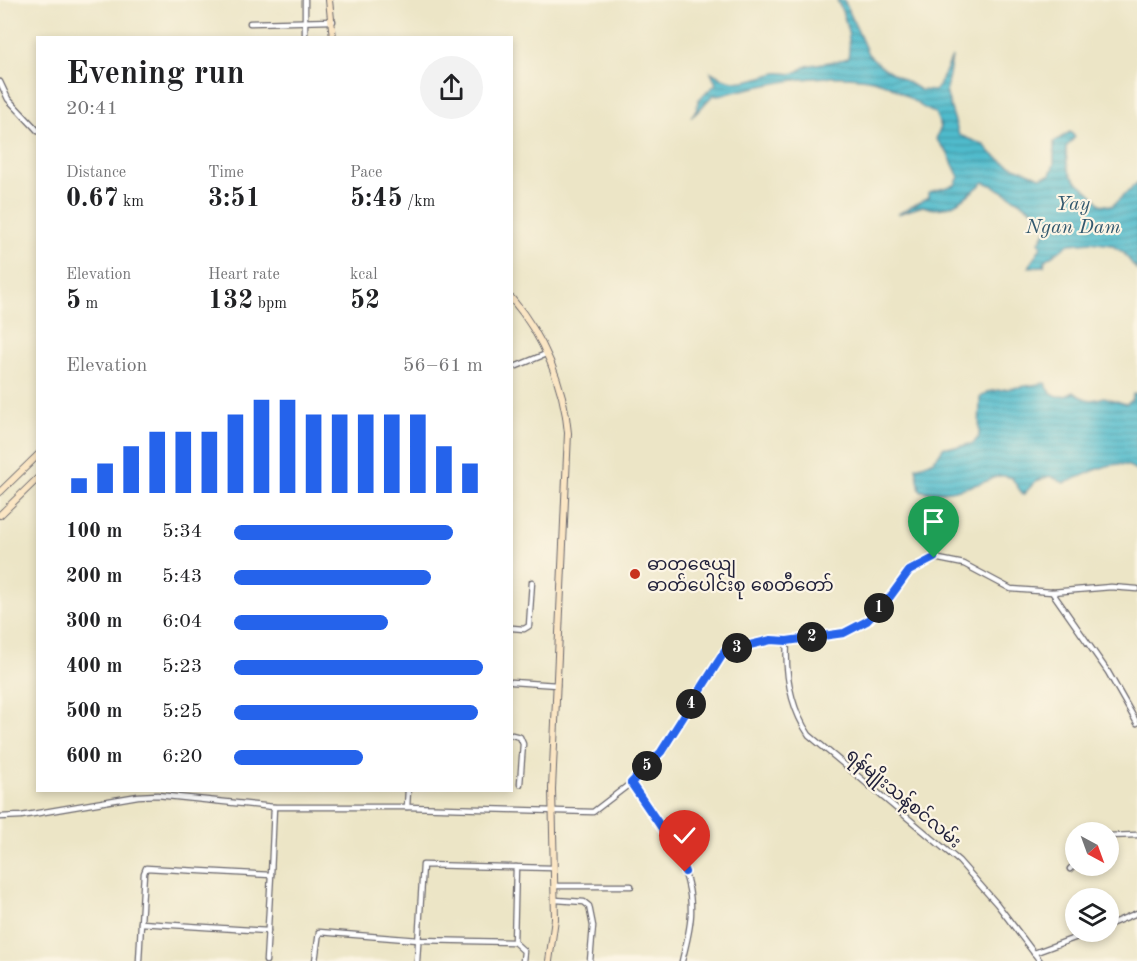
<!DOCTYPE html>
<meta charset="utf-8">
<style>
:root{--surface:#fff;--page:#f2f2f2;--text:#202124;--muted:#757577;--accent:#2563eb}
body{margin:0;font-family:"Old Standard TT","Noto Sans Myanmar",serif;background:var(--page);color:var(--text);height:100vh;display:flex;flex-direction:column;font-size:22px;white-space:nowrap}
*{box-sizing:border-box;margin:0}
p{font-size:20px;color:var(--muted)}
.icon{flex:none;width:33px;height:33px;fill:none;stroke:currentColor;stroke-width:2;stroke-linecap:round;stroke-linejoin:round}
.map{position:relative;flex:1;overflow:hidden}
.details{position:absolute;left:36px;top:36px;width:477px;height:756px;display:flex;flex-direction:column;background:var(--surface);border-radius:0px;box-shadow:0 3px 9px #0003}
.details>*{flex:none}
.needle{width:39px;rotate:139deg}
.fabs{position:absolute;left:1065px;top:822px;display:grid;gap:12px}
.fabs a{display:grid;place-items:center;width:54px;height:54px;border-radius:50%;background:var(--surface);box-shadow:0 3px 9px #0003;font-size:30px}
.pin{position:absolute;display:grid;place-items:center;width:51px;height:51px;color:#fff;margin:-62px -26px;border-radius:50% 50% 50% 0;rotate:-45deg;box-shadow:0 0 6px #0007}
.pin .icon{rotate:45deg}
.km{position:absolute;width:30px;height:30px;margin:-15px;border-radius:50%;background:#222;color:#fff;font-size:16px;line-height:30px;text-align:center}
.round{display:grid;place-items:center;flex:none;width:63px;height:63px;border-radius:32px;background:var(--page)}
.overview{display:flex;align-items:center;justify-content:space-between;height:102px;padding:0 30px}
h1{font-size:33px;font-weight:800;line-height:45px}
.stats{display:grid;grid-template-columns:repeat(3,1fr);gap:9px;height:102px;padding:6px 30px}
.stats div{display:grid;align-content:center}
.stats b{font-size:26px;font-weight:800}
.stats small{font-size:16px;font-weight:400}
.stats p{font-size:16px}
.chart{height:168px;padding:12px 30px}
.chart p{display:flex;justify-content:space-between}
.chart svg{width:100%;height:108px;margin-top:6px;stroke:var(--accent);stroke-width:6}
ul{padding:0 30px;list-style:none;font-size:20px}
li{display:grid;grid-template-columns:96px 72px 1fr;align-items:center;height:45px}
li i{height:15px;border-radius:8px;background:var(--accent)}
.map>svg:first-child{display:block}
.water{fill:url(#water-rules);stroke:#396e84;stroke-width:1.5}
.lines{fill:none;stroke-linecap:round;stroke-linejoin:round}
.street-casing{stroke:#69666c;stroke-width:7}
.secondary-casing{stroke:#69666c;stroke-width:8}
.street{stroke:#fff;stroke-width:4.5}
.secondary{stroke:#fbe6c4;stroke-width:6}
.route-casing{stroke:#fff;stroke-width:12}
.route{stroke:#2563eb;stroke-width:8}
.poi-dot{fill:#c8321e;stroke:#fcf5e5;stroke-width:2}
.labels{text-anchor:middle;stroke-width:4.5;stroke-linejoin:round;paint-order:stroke}
.poi-label{font-size:18px;fill:#22223b;stroke:#fcf5e5;text-anchor:start}
.street-label{font-size:18px;fill:#22223b;stroke:#fcf5e5}
.water-label{font-size:20px;font-style:italic;fill:#32586e;stroke:#fcf5e5}
</style>
<div class="map">
<svg width="1137" height="961" viewBox="0 0 1137 961">
<defs>
<pattern id="water-rules" width="6" height="5" patternUnits="userSpaceOnUse" patternTransform="scale(1.5)"><rect width="6" height="5" fill="#50bbcc"/><path d="M0 2.5h6" fill="none" stroke="#4298a7"/></pattern>
</defs>
<rect width="100%" height="100%" fill="#fcf5e5"/>
<filter id="ink" filterUnits="userSpaceOnUse"><feTurbulence type="fractalNoise" baseFrequency=".0167" numOctaves="2"/><feDisplacementMap in="SourceGraphic" scale="12" xChannelSelector="R" yChannelSelector="G"/><feConvolveMatrix kernelMatrix="1 2 1 2 8 2 1 2 1" color-interpolation-filters="sRGB"/></filter>
<filter id="wash" filterUnits="userSpaceOnUse"><feTurbulence type="fractalNoise" baseFrequency=".008" numOctaves="4" result="noise"/><feDisplacementMap in="SourceGraphic" scale="24" xChannelSelector="R" yChannelSelector="G"/><feGaussianBlur stdDeviation="1.35" result="paint"/><feColorMatrix in="noise" values="0 0 0 0 0 0 0 0 0 0 0 0 0 0 0 0 0 1.4 0 .05"/><feComposite in="paint" operator="in"/></filter>
<g filter="url(#wash)">
<rect width="100%" height="100%" fill="#ece5c6"/>
<g class="water">
<path d="M837 0H844L868 54 881 66 920 90 934 91 939 86 952 57 946 92 959 135 984 145 992 154 1007 164 1040 177 1050 175 1054 164V142L1070 132 1075 137 1066 147C1066 188 1080 177 1100 204L1112 206 1137 183V270L1123 252 1111 245 1091 242 1069 244 1045 260 1044 266 1029 267 1041 246 1039 242 1046 230 1047 222C1038 212 997 186 984 182 967 196 946 216 923 206L898 214 929 197V192L955 185 959 177 947 152 936 139 941 127 935 113C916 107 902 89 883 83 839 67 762 85 717 96L714 95C704 102 701 111 691 117L697 109 698 100 716 84 711 72C738 89 749 79 777 73 783 72 790 75 795 73 799 71 803 68 807 66 821 62 835 63 848 58 852 38 846 18 837 0Z"/>
<path d="M1045 383C1051 397 1061 400 1074 392 1084 400 1092 402 1104 397L1126 404 1132 399 1133 394 1137 393V471C1116 452 1084 478 1064 483L1050 476 1036 481 1023 495 1012 478C995 472 994 480 981 483 965 488 934 497 920 490L916 467C930 463 938 460 943 447H957L974 443 979 436 980 398 987 392Z"/>
</g>
</g>
<g filter="url(#ink)">
<g class="lines">
<defs>
<g id="street">
<polyline points="250,23 333,21"/>
<polyline points="305,38 305,0"/>
<polyline points="0,82 8,99 38,131"/>
<polyline points="512,368 546,354"/>
<polyline points="1052,592 1108,672 1137,723"/>
<polyline points="512,628 524,629 529,626 532,582"/>
<path d="M787 641C785 674 791 708 809 735L959 861 997 904 1040 961"/>
<polyline points="512,682 557,685"/>
<polyline points="512,735 520,737 523,744 520,784"/>
<path d="M631 783C657 821 692 862 691 911 691 928 686 944 682 961"/>
<polyline points="407,807 408,790"/>
<polyline points="0,817 21,816 138,796 157,795 274,807 407,807 593,812 631,783 661,752 725,651 771,640 787,641 844,633 867,621 890,597 909,571 934,558 964,564 1011,589 1052,592 1111,587 1137,589"/>
<polyline points="1108,836 1137,835"/>
<polyline points="516,867 514,942 524,951 523,961"/>
<polyline points="1070,869 1076,863"/>
<polyline points="555,886 631,886"/>
<polyline points="556,900 584,902 589,906 593,926 590,961"/>
<polyline points="141,923 144,873 146,868 271,875 274,807"/>
<polyline points="1108,925 1137,913"/>
<polyline points="1034,953 1091,932"/>
<polyline points="139,961 141,923 268,931"/>
<polyline points="266,961 271,875"/>
<polyline points="315,961 319,932 418,940 514,942"/>
<polyline points="417,961 423,865 553,868"/>
</g>
<g id="secondary">
<polyline points="329,0 333,38"/>
<path d="M512 299C543 336 564 384 568 433L552 789 555 919 549 961"/>
<polyline points="0,492 38,455"/>
<polyline points="0,515 38,478"/>
</g>
</defs>
<use href="#street" class="street-casing"/>
<use href="#secondary" class="secondary-casing"/>
<use href="#street" class="street"/>
<use href="#secondary" class="secondary"/>
</g>
</g>
<g class="lines" filter="url(#ink)">
<defs>
<polyline id="route" points="685,872 674,846 631,783 661,752 725,651 771,640 787,641 844,633 867,621 890,597 909,571 934,558"/>
</defs>
<use href="#route" class="route-casing"/>
<use href="#route" class="route"/>
</g>
<circle class="poi-dot" cx="635" cy="574" r="6"/>
<g class="labels">
<g class="poi-label">
<text x="647" y="570">ဓာတုဇေယျ<tspan x="647" dy="21">ဓာတ်ပေါင်းစု စေတီတော်</tspan></text>
</g>
<g class="street-label">
<text transform="translate(904 798) rotate(40)" y="6">ရန်မျိုးသန့်စင်လမ်း</text>
</g>
<g class="water-label">
<text x="1073" y="210">Yay<tspan x="1073" dy="23">Ngan Dam</tspan></text>
</g>
</g>
</svg>
<div class="fabs">
<a><svg class="needle" viewBox="-14 -14 28 28"><path d="M0-13l5 13h-10z" fill="#e53935"/><path d="M0 13l5-13h-10z" fill="#757577"/></svg></a>
<a><svg class="icon" aria-label="layers" viewBox="0 0 24 24"><path d="M12 4l9 5-9 5-9-5zM3 14l9 5 9-5"/></svg></a>
</div>
<div class="pin" style="left:934px;top:558px;background:#1e9e55"><svg class="icon" aria-label="arrive" viewBox="0 0 24 24"><path d="M6 21V4h12l-3 4 3 4H6"/></svg></div>
<div class="pin" style="left:685px;top:872px;background:#d93025"><svg class="icon" aria-label="check" viewBox="0 0 24 24"><path d="M5 12l5 5 9-10"/></svg></div>
<b class="km" style="left:879px;top:608px">1</b>
<b class="km" style="left:812px;top:637px">2</b>
<b class="km" style="left:737px;top:648px">3</b>
<b class="km" style="left:691px;top:704px">4</b>
<b class="km" style="left:647px;top:766px">5</b>
<section class="details">
<div class="overview"><div><h1>Evening run</h1><p>20:41</p></div><a class="round"><svg class="icon" aria-label="share" viewBox="0 0 24 24"><path d="M12 15V3M7 8l5-5 5 5M5 13v7h14v-7"/></svg></a></div>
<div class="stats">
<div><p>Distance</p><b>0.67<small> km</small></b></div>
<div><p>Time</p><b>3:51</b></div>
<div><p>Pace</p><b>5:45<small> /km</small></b></div>
</div>
<div class="stats">
<div><p>Elevation</p><b>5<small> m</small></b></div>
<div><p>Heart rate</p><b>132<small> bpm</small></b></div>
<div><p>kcal</p><b>52</b></div>
</div>
<div class="chart"><p><span>Elevation</span>56–61 m</p>
<svg viewBox="0 0 160 44" preserveAspectRatio="none"><path d="M5 44V38M15 44V32M25 44V25M35 44V19M45 44V19M55 44V19M65 44V12M75 44V6M85 44V6M95 44V12M105 44V12M115 44V12M125 44V12M135 44V12M145 44V25M155 44V32"/></svg>
</div>
<ul>
<li><b>100 m</b>5:34<i style="width:88%"></i></li>
<li><b>200 m</b>5:43<i style="width:79%"></i></li>
<li><b>300 m</b>6:04<i style="width:62%"></i></li>
<li><b>400 m</b>5:23<i style="width:100%"></i></li>
<li><b>500 m</b>5:25<i style="width:98%"></i></li>
<li><b>600 m</b>6:20<i style="width:52%"></i></li>
</ul>
</section>
</div>
